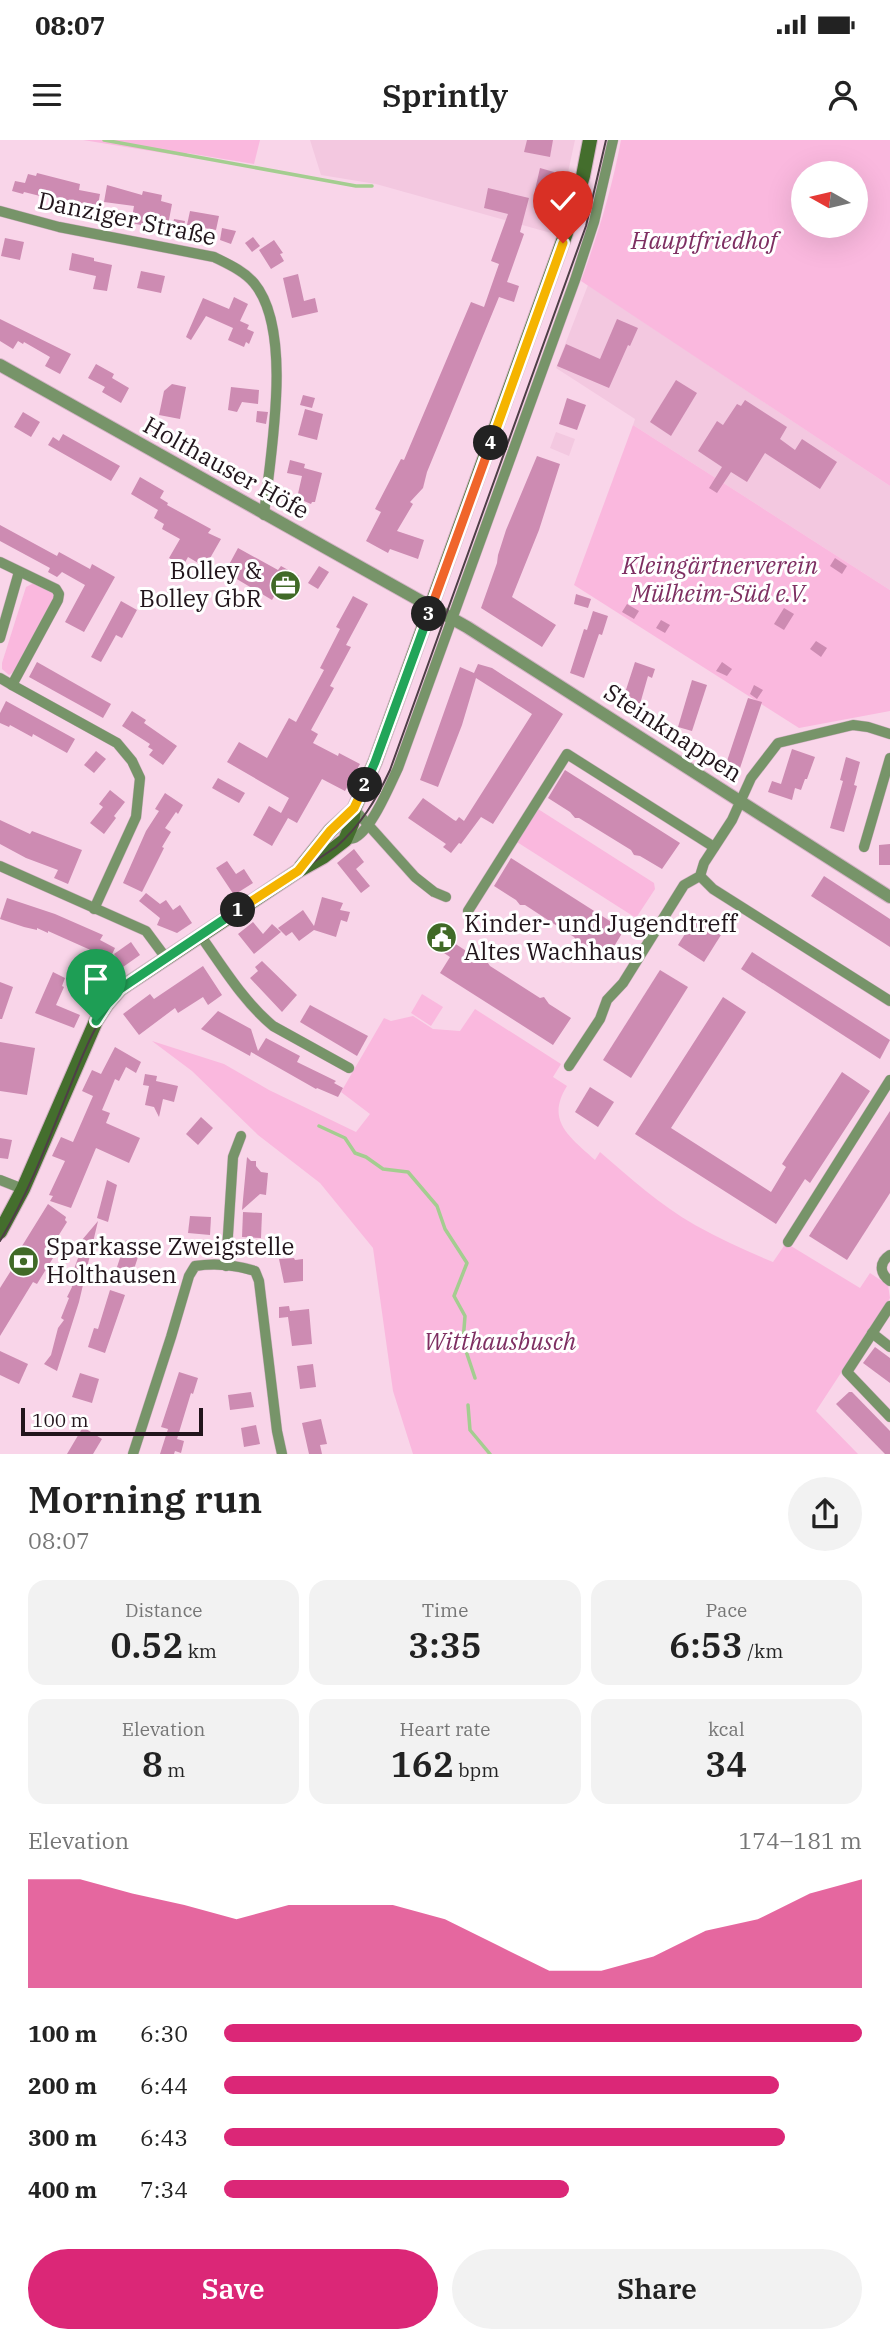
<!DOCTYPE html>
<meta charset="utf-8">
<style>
:root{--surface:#fff;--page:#f2f2f2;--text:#222;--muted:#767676;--accent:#db2777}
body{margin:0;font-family:"IBM Plex Serif",serif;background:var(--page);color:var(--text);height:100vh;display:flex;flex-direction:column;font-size:26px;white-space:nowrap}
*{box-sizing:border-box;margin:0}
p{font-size:23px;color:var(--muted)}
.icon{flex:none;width:38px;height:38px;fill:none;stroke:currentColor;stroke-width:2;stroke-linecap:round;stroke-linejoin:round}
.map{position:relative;height:1314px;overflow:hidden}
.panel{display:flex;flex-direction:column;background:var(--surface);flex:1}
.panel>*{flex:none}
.needle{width:46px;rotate:278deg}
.tools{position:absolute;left:791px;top:21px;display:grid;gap:14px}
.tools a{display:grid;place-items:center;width:77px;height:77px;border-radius:50%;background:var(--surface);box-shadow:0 7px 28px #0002;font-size:35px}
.scale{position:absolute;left:21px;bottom:18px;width:182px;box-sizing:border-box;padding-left:7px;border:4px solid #22151c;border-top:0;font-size:19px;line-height:24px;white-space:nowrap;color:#22151c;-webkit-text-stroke:5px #fff;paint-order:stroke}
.pin{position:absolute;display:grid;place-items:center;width:60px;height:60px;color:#fff;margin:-72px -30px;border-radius:50% 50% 50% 0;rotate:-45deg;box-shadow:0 0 7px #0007}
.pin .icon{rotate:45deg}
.km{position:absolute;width:35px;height:35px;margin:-18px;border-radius:50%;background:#222;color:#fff;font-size:19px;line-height:35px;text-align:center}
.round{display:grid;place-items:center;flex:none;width:74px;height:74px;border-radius:37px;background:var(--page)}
.summary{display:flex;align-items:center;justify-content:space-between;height:119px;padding:0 28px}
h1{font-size:38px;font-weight:600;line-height:52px}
.stats{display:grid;grid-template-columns:repeat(3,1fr);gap:10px;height:119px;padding:7px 28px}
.stats div{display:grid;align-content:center;border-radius:18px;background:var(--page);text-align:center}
.stats b{font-size:35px;font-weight:600}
.stats small{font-size:19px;font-weight:400}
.stats p{font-size:19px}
.chart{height:196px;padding:14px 28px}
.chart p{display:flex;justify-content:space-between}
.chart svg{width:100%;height:126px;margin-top:7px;fill:var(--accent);opacity:.7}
.primary-button{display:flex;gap:14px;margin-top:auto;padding:14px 28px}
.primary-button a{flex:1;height:80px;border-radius:42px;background:var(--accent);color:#fff;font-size:28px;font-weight:600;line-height:80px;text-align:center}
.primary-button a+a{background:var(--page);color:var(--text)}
ul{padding:0 28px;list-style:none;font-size:23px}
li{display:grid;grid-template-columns:112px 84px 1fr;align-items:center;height:52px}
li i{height:18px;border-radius:9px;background:var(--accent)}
.status{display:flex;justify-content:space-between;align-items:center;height:49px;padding:0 35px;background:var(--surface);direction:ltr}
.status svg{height:19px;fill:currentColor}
header{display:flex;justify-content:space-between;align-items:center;height:91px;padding:0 28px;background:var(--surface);font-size:32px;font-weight:600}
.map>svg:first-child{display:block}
.built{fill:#f3c8e0}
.green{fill:#fab8de;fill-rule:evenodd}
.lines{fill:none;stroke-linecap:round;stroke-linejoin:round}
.stream{stroke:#a4cd90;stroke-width:3.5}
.building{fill:#cd8bb2}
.minor-casing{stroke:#d2b2c4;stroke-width:11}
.tertiary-casing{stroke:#d2b2c4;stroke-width:14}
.secondary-casing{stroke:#d2b2c4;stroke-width:16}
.minor{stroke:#779469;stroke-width:10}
.tertiary{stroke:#779469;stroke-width:12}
.secondary{stroke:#446e2d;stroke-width:14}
.tram{stroke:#4f3e47;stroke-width:2}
.split-1-casing{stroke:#fff;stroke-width:14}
.split-2-casing{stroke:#fff;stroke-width:14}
.split-3-casing{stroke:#fff;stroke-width:14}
.split-4-casing{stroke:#fff;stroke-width:14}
.split-5-casing{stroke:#fff;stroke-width:14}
.split-1{stroke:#22a559;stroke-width:9}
.split-2{stroke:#f5b400;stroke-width:9}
.split-3{stroke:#22a559;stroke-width:9}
.split-4{stroke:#f0652b;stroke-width:9}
.split-5{stroke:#f5b400;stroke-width:9}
.labels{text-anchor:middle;stroke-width:6;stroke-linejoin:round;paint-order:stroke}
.street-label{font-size:24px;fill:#22151c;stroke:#fff}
.park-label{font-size:24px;font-style:italic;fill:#7e2f62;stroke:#fff}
.poi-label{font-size:24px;fill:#22151c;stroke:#fff;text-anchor:start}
</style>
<div class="status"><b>08:07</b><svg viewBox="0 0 49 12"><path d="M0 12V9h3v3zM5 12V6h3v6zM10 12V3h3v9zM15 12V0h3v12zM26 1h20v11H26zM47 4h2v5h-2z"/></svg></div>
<header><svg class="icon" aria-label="menu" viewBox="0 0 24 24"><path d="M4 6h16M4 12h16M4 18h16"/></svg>Sprintly<svg class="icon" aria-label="person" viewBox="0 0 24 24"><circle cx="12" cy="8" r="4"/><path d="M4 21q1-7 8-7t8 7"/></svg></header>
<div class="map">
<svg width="890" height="1314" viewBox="0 0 890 1314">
<rect width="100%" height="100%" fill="#f9d5e9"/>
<g class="built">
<polygon points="310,0 575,0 562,60 551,93 376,44 321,35"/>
<polygon points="588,145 890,346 890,450 633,285 635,279 556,228"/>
<polygon points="556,292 575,299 569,316 550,308"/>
</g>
<g class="green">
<polygon points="83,0 260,0 254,24 187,13 188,17"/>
<path d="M621 0H890V346L581 141C598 94 612 49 621 0ZM803 33H856V86H803Z"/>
<polygon points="633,285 890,450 890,571 799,588 574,445"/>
<polygon points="34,443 46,448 53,454 54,462 15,531 9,535 2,529 2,523 26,447"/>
<polygon points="538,669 654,743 655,749 636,778 517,702"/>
<polygon points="422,854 443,867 431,886 411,873"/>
<path d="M475 869 561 924 553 937 567 946C545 981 570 997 595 1020L600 1012C630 1038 660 1065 695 1085 720 1099 746 1111 773 1122L786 1103 860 1148 870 1133 888 1145 890 1158 816 1271 858 1314H413L393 1251 373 1108 320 1043 258 995 192 931 152 901 224 924 269 950 356 992 370 974 341 952 384 878 391 881 413 876 433 889 460 891Z"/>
</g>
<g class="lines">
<g class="stream">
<polyline points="104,0 356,46 372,46"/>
<polyline points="319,986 345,998 355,1013 366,1017 383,1029 408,1032 437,1066 445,1089 467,1123 454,1156 465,1176 463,1202 475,1238"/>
<polyline points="468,1265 470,1290 490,1314"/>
</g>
</g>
<g class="building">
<polygon points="527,0 553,0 550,17 524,12"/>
<polygon points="540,28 554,32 549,53 535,50"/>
<polygon points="37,33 80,44 79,50 100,54 98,65 87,63 85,71 75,69 75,66 56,62 56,60 24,52 23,54 12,51 15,41 25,43 28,34 36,36"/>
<polygon points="107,45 142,55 143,51 162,55 161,61 172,64 168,85 147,80 146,86 131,83 134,66 104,62"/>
<polygon points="488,48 529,58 520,92 524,94 507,142 519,146 514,162 499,157 427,332 423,348 410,362 413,364 397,391 424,400 418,419 390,409 388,413 366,401 381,372 375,369 401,319 404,320 471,162 484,167 499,124 491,121 508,74 484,68"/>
<polygon points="190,71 219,76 216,90 187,85"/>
<polygon points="174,79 185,81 183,92 172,90"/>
<polygon points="222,88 236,91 231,104 220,100"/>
<polygon points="253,97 260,106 252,112 245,103"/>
<polygon points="5,98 24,102 20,120 1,116"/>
<polygon points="274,100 283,113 280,114 284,121 271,129 259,110"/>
<polygon points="72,113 94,118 94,121 112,125 107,151 93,149 96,136 69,130"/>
<polygon points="141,131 165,136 161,153 137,148"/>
<polygon points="298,134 304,161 315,158 318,172 292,178 283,138"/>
<polygon points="234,157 248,164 240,181 249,185 247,189 254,192 249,204 246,202 244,207 228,200 233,188 206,176 191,200 186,197 203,158 229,169"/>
<polygon points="0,179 71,214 60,234 45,226 50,217 24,202 23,204 18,201 13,209 0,201"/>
<polygon points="617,179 638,188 630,206 628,205 609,248 557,226 566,204 600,219"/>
<polygon points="96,224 114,234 112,238 129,248 121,263 102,252 105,247 88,238"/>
<polygon points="676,240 697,253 671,296 650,282"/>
<polygon points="172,244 186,247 180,279 159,275 164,251"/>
<polygon points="231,247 259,250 258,264 242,262 237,272 228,270"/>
<polygon points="303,255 315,258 312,268 300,265"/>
<polygon points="567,258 586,265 577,290 559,284"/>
<polygon points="745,260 787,287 780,299 795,310 802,299 837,322 820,349 765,313 747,342 731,332 717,353 709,348 722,327 698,311 717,281 723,285 737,264 741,266"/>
<polygon points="305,269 323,274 317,300 298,295"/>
<polygon points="257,271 268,272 266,284 256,282"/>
<polygon points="23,272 40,282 31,297 14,287"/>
<polygon points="63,294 120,326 111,341 48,305 53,297 59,301"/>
<polygon points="537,316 560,324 539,390 512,457 556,485 542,507 481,468 497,423 498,415 506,390"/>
<polygon points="290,320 305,324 304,328 322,333 315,362 312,362 311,364 297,358 302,336 287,333"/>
<polygon points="140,337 164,351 160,358 168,363 167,365 211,389 208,393 221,399 205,427 188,417 183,426 169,418 180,399 162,389 164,384 154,378 158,370 131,354"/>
<polygon points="0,385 57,416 59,412 90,429 92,424 115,437 84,492 65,482 85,445 62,432 57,437 48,432 50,428 0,401"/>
<polygon points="238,408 278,430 281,426 299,436 290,454 279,448 272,460 225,432"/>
<polygon points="835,418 847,426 842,434 830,426"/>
<polygon points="319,426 329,432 318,449 308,443"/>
<polygon points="576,454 591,459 588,468 574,464"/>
<polygon points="353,456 368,464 346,505 351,507 330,546 334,548 311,590 318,594 313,603 338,616 339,613 360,624 345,651 322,639 297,683 288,678 272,706 253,695 269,666 281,673 289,658 227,622 239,602 267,618 289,578 296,582 324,530 320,528 340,489 336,487"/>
<polygon points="121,461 137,470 122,498 116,495 101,522 91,517"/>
<polygon points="627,464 639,471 634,479 622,472"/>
<polygon points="784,468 794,474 784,490 774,484"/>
<polygon points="593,471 608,476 602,495 599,494 584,538 570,533 584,489 587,490"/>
<polygon points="661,480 670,485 665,493 656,488"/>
<polygon points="816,501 827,508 821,517 810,509"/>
<polygon points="37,522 111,564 103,578 29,537"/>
<polygon points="635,522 655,529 652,538 648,536 640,564 623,559"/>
<polygon points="722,522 732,529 727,536 716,531"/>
<polygon points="478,524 492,528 563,574 493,684 481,677 461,704 459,703 451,713 443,707 446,704 408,678 423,658 454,680 456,681 459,677 464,681 532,574 476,538 462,585 438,647 420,640 460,527 474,533"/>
<polygon points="692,540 707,545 692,591 678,587"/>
<polygon points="754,545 763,550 757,559 750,554"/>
<polygon points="748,558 762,562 739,631 725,627"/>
<polygon points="6,561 75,599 67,613 33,594 32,597 10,585 9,587 0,583 0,573"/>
<polygon points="132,571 146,580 144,583 177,606 163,625 149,615 153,610 148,607 150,604 122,586"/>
<polygon points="792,609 815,617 807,639 805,639 801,650 795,648 792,660 768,652 772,641 781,644"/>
<polygon points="96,611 106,619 94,633 84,625"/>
<polygon points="846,617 860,622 854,645 857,646 844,692 830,688 843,641 840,640"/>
<polygon points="565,630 680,703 662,729 640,716 634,715 631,710 579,678 575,678 570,672 548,658"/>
<polygon points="218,638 245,653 239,663 212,648"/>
<polygon points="110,650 125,662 114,676 116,678 104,694 90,683 103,667 99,664"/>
<polygon points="165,653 183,665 178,674 176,672 165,688 171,692 162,707 164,708 142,752 123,743 146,691 159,671 155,669"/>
<polygon points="0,680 30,694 32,691 82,710 68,744 54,738 58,730 26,718 0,704"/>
<polygon points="890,704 890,725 879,725 879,705"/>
<polygon points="354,709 364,722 356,729 370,746 361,753 337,723"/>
<polygon points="511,718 624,790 607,818 583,803 578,803 574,797 525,765 520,765 516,760 494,746"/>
<polygon points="227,721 236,734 244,729 253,743 234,755 216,728"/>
<polygon points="824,736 890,779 890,807 811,756"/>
<polygon points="146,753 160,764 166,760 173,770 180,765 192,783 177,793 157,785 160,778 139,761"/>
<polygon points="322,757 343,763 340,770 350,772 347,782 341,780 336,797 314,790 299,801 292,792 286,796 278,788 303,770 314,786"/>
<polygon points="7,758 55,774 103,795 100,800 115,808 104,831 95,827 96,823 91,820 95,812 48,791 48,793 37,788 37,790 24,787 0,779"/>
<polygon points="695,778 721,795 704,822 678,805"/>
<polygon points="253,782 263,794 272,784 281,792 254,814 238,794"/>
<polygon points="441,784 453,792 448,799 480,820 486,820 490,826 540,858 544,857 549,864 571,878 553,905 440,833 450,817 429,803"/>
<polygon points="131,802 140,815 123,827 114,814"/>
<polygon points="752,812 890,900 880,919 741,829"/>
<polygon points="262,821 297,855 282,872 250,838 258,831 255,827"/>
<polygon points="203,826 222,855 208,865 203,857 178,873 175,868 139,895 123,874 150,854 154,859"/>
<polygon points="660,830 688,847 631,938 603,920"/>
<polygon points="53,832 65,838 62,846 64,847 56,865 80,875 74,888 35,873"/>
<polygon points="0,842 13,847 2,879 0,879"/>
<polygon points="723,857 746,872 671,988 771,1052 786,1027 782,1024 842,932 870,951 810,1043 805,1039 776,1084 635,994"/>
<polygon points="310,865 368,896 357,916 300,882"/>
<polygon points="218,871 251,889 258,911 266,898 300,916 297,922 336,941 334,943 343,948 338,957 317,948 316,949 251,912 250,916 201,889"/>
<polygon points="0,902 35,908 27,955 0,951"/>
<polygon points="115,907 141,922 136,933 126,927 119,941 115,939 102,970 110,973 106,983 140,998 129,1023 96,1008 71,1068 50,1061 53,1056 49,1055 65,1021 52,1016 61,997 73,1002 93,956 82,951 92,930 101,934"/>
<polygon points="145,934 157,936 156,941 178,946 174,962 163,959 159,977 154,967 145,965 149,946 143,945"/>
<polygon points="590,947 614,962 598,987 575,972"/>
<polygon points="890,971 890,1053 847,1120 809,1096"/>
<polygon points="201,977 213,988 198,1005 186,994"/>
<polygon points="0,998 12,1000 8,1019 0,1018"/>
<polygon points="247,1017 251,1021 256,1021 256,1026 261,1032 268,1033 266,1055 260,1054 242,1070"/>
<polygon points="107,1040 117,1045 108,1082 97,1078"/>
<polygon points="48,1064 66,1077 65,1080 67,1082 47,1114 53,1118 37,1144 33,1142 0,1196 0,1148 12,1129 9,1127"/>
<polygon points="243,1072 262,1073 261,1098 242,1097"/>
<polygon points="190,1076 211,1077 210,1095 188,1093"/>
<polygon points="98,1081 79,1162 57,1231 44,1224 51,1215 58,1188 64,1180 61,1178 69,1158 67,1157 72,1147 71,1141 75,1135 74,1129 82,1107 80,1106 84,1101 82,1100"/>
<polygon points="126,1100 142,1105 132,1135 116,1130"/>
<polygon points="294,1118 295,1120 303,1119 303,1141 284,1143 279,1119"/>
<polygon points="110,1150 125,1155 105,1213 88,1207 94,1188 98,1189"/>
<polygon points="289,1166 290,1171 309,1169 312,1204 292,1206 288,1177 279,1178 279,1167"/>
<polygon points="875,1207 890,1218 890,1243 863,1223"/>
<polygon points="0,1211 28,1224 19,1244 0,1235"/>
<polygon points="313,1224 316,1247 300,1249 297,1226"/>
<polygon points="179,1232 198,1238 193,1254 191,1253 177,1299 184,1301 181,1313 175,1311 174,1314 160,1314 168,1289 161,1287"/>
<polygon points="80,1233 99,1239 92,1263 72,1257"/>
<polygon points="251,1252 254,1267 230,1270 228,1255"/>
<polygon points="849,1252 852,1252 890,1291 890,1314 885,1314 836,1264"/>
<polygon points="321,1279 327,1304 320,1305 322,1314 309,1314 302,1283"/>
<polygon points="256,1285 260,1304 244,1307 241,1288"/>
<polygon points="83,1287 102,1299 93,1314 67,1314"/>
</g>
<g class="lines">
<defs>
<g id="minor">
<path d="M0 71 59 87 214 117C228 124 244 131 254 143 294 191 270 316 264 375"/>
<polyline points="0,422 56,449 59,454 58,460 12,545 117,603 132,621 140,638 136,677 94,769"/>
<polyline points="0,498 19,432"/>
<polyline points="0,538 12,545"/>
<polyline points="354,669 415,737 434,752 446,757"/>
<path d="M345 700C348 699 353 699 356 697 372 688 390 645 398 628L575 140 594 82 613 0"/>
<polyline points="864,707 890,618"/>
<polyline points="0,726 146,791 166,818"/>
<polyline points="700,736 713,749 890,861"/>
<polyline points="468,771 567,614 714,707"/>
<path d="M200 795C223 827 243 861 273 886L349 928"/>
<polyline points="569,926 600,879 607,860 623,843 684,745 700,736 704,723 732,680 751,638 778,603 853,585 868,587 890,594"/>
<polyline points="0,1040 23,1049"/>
<polyline points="788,1102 890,940"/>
<path d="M890 1115C879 1122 879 1133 890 1141"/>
<polyline points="226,1126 233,1017 241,996"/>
<polyline points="890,1166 847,1232 890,1277"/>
<polyline points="872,1193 890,1207"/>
<path d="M133 1314 171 1197 189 1136 195 1126C214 1123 236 1125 255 1131L259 1141 277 1291 282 1314"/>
</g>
<polyline id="tertiary" points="0,225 467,487 890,757"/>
<g id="secondary">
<polyline points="301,727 330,691 354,669"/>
<polyline points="0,1092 23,1049 96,881 107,864 120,849 298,731 323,717 345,700 352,684 354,669 375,622 566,93 583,36 590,0"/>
</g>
</defs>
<use href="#minor" class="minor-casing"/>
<use href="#tertiary" class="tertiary-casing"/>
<use href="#secondary" class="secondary-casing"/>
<use href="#minor" class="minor"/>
<use href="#tertiary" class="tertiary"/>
<use href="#secondary" class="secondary"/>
<path class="tram" d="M0 1101C27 1056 46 1007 65 959 84 914 93 877 132 844L336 707C361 685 376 660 390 630L586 86 606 0"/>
</g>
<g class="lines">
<defs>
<polyline id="split-1" points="96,881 107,864 120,849 238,770"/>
<polyline id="split-2" points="238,770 298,731 330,691 354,668 365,645"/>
<polyline id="split-3" points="365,645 375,622 429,474"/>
<polyline id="split-4" points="429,474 491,303"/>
<polyline id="split-5" points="491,303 563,103"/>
</defs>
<use href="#split-1" class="split-1-casing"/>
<use href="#split-2" class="split-2-casing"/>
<use href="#split-3" class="split-3-casing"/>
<use href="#split-4" class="split-4-casing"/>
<use href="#split-5" class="split-5-casing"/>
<use href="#split-1" class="split-1"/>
<use href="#split-2" class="split-2"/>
<use href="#split-3" class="split-3"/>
<use href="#split-4" class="split-4"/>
<use href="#split-5" class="split-5"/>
</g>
<defs>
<symbol id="office-disc" viewBox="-11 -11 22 22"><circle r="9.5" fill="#406a27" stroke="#fff"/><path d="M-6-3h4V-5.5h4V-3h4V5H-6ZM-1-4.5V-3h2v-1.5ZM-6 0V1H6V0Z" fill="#fff"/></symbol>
<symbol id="civic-disc" viewBox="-11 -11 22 22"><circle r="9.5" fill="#406a27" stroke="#fff"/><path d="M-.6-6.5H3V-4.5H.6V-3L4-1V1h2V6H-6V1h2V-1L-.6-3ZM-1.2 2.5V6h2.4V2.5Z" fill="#fff"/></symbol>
<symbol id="bank-disc" viewBox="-11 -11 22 22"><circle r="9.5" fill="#406a27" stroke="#fff"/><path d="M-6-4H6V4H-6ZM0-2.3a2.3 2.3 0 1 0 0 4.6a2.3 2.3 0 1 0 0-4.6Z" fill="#fff"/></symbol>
</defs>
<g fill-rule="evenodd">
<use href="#office-disc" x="268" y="428" width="35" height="35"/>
<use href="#civic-disc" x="424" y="780" width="35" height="35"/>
<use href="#bank-disc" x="6" y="1104" width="35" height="35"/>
</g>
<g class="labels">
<g class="street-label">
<text transform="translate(127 79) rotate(12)" y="8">Danziger Straße</text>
<text transform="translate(226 328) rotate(29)" y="8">Holthauser Höfe</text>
<text transform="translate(673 593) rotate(33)" y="8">Steinknappen</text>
</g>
<g class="park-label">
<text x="704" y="109">Hauptfriedhof</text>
<text x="720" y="434">Kleingärtnerverein<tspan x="720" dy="28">Mülheim-Süd e.V.</tspan></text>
<text x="500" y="1210">Witthausbusch</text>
</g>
<g class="poi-label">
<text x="262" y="439" text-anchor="end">Bolley &amp;<tspan x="262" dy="28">Bolley GbR</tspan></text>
<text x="464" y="792">Kinder- und Jugendtreff<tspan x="464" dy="28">Altes Wachhaus</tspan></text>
<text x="46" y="1115">Sparkasse Zweigstelle<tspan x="46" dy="28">Holthausen</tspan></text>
</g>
</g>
</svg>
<div class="tools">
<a><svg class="needle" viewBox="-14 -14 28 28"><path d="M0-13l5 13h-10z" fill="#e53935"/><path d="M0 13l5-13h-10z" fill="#767676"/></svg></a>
</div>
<div class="scale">100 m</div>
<div class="pin" style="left:96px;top:881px;background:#1e9e55"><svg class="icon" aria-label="arrive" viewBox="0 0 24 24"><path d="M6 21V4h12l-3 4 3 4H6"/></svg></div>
<div class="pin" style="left:563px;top:103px;background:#d93025"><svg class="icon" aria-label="check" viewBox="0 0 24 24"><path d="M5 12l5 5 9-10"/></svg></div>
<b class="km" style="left:238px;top:770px">1</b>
<b class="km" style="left:365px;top:645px">2</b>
<b class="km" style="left:429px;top:474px">3</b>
<b class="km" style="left:491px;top:303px">4</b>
</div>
<section class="panel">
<div class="summary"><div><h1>Morning run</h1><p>08:07</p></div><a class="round"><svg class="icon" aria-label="share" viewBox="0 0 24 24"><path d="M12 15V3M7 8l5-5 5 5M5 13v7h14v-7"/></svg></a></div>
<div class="stats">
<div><p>Distance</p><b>0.52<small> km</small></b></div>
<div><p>Time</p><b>3:35</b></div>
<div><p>Pace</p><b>6:53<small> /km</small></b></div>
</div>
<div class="stats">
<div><p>Elevation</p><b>8<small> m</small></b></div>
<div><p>Heart rate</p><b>162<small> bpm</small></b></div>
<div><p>kcal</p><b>34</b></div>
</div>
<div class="chart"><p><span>Elevation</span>174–181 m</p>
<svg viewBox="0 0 160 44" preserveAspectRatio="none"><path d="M0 44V6L10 6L20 11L30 15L40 20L50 15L60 15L70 15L80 20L90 29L100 38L110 38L120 33L130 24L140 20L150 11L160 6V44z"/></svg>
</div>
<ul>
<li><b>100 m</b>6:30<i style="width:100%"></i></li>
<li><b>200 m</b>6:44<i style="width:87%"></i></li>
<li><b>300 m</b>6:43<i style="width:88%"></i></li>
<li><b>400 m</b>7:34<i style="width:54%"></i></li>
</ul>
<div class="primary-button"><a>Save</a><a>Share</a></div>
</section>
